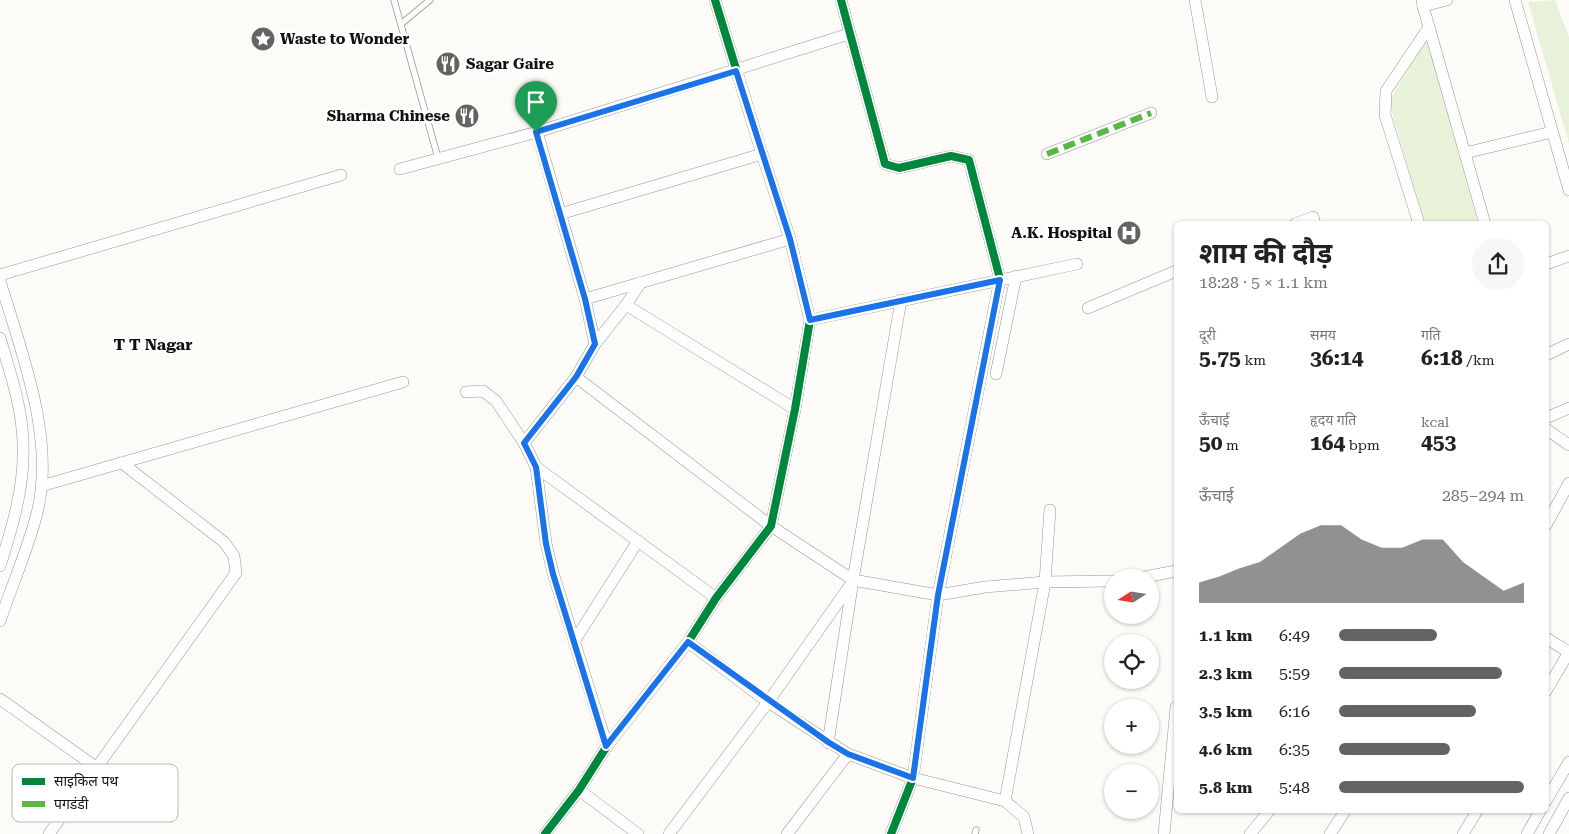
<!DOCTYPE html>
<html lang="hi">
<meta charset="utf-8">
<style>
:root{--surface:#fff;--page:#f6f6f6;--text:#222;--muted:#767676;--accent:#646362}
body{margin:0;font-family:"Roboto Serif","Noto Sans Devanagari",serif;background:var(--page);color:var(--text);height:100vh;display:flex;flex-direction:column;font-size:19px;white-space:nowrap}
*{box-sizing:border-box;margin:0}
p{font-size:16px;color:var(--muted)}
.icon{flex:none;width:28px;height:28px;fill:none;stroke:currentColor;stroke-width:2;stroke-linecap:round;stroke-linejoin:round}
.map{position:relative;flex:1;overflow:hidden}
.details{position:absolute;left:1174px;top:221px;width:375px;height:592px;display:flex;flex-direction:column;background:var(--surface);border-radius:8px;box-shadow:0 1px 4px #0004}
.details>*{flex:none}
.needle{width:32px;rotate:258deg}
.tools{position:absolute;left:1104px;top:569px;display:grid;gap:10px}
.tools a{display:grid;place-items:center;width:55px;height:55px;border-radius:50%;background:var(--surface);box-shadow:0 1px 4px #0004;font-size:25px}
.pin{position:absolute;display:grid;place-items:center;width:42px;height:42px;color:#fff;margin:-51px -21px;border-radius:50% 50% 50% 0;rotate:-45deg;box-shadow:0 0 5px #0007}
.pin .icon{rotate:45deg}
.round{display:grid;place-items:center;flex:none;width:52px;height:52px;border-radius:26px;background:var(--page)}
.head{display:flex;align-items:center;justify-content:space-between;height:85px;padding:0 25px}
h1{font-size:28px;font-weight:700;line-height:38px}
.stats{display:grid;grid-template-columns:repeat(3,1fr);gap:8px;height:85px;padding:5px 25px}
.stats div{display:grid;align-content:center}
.stats b{font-size:21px;font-weight:700}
.stats small{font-size:14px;font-weight:400}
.stats p{font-size:14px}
.chart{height:140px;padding:10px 25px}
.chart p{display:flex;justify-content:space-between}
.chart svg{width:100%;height:90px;margin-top:5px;fill:var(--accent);opacity:.7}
ul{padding:0 25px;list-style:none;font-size:16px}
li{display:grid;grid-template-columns:80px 60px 1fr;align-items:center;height:38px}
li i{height:12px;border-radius:6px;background:var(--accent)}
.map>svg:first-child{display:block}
.green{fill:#e8f2d8}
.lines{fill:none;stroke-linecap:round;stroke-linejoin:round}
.lane-casing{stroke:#979695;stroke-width:7}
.street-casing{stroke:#979695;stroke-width:12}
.lane{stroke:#fffefe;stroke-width:5.5}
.street{stroke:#fffefe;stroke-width:11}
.quiet{stroke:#58b947;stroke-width:6;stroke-dasharray:12 6;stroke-linecap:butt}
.cycleway-casing{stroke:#fff;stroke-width:11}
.cycleway{stroke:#00873e;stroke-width:8}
.route-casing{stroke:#fff;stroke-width:10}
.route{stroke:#1a73e8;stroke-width:6}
.labels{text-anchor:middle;stroke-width:5;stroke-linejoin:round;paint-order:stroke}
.poi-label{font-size:15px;font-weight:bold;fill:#111;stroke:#fff;text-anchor:start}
.neighbourhood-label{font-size:16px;font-weight:bold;fill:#111;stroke:#fff}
.key{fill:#fff;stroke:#b8b8b8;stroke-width:1}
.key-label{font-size:14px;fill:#111}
</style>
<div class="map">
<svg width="1569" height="834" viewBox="0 0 1569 834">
<rect width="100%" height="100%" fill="#fdfbf7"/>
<g class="green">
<polygon points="1555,0 1569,37 1569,144 1528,2"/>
<polygon points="1426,37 1478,224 1425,224 1389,103"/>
</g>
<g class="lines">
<defs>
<g id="lane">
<polyline points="394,0 438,158"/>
<polyline points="401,24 430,0"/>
<polyline points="975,834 976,830"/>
</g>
<g id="street">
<polyline points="841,0 885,164 899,168 951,156 969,160 1000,279 938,595 913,778 891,834"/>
<polyline points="1195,0 1212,97"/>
<polyline points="1422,0 1423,6 1447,0"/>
<polyline points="1515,0 1569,190"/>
<polyline points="1423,6 1485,224"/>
<polyline points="537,132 585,299 595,344"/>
<polyline points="1465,153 1552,132"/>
<polyline points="1047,154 1151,113"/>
<polyline points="400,169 537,132 849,34"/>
<polyline points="560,214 762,154"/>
<polyline points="1295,224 1313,217 1315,224"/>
<polyline points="1419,224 1385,115 1386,91 1429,27"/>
<polyline points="1546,264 1569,256"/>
<polyline points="0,275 341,175"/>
<path d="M0 281C21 351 56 439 37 513 28 549 12 585 0 621"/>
<polyline points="585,299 790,239"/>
<polyline points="626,305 795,409"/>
<polyline points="1088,308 1176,271"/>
<polyline points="810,320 1077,264"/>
<path d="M0 338C10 372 22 407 23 442 25 485 13 525 0 566"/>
<polyline points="1546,355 1569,344"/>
<polyline points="996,374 1016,276"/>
<polyline points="576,377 771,526 853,580 938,595 985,587 1045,582 1112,581"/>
<polyline points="466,392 483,391 496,401 524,443 536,467 546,543 553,573 607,746"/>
<polyline points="1546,418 1569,408"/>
<polyline points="1546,429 1569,445"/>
<polyline points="524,443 576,377 595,344 626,305 641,282"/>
<polyline points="536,467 716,598"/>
<polyline points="41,486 403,382"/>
<polyline points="1546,525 1569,483"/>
<polyline points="1139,578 1176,571"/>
<polyline points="1546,638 1569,652"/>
<polyline points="575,640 638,541"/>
<polyline points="688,642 768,702 848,754 913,778 1005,801 1024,817 1028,834"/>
<polyline points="1546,691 1569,652"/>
<polyline points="0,699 97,768"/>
<polyline points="828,743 853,580 901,300"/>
<polyline points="579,790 638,834"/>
<polyline points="1005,801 1045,582 1050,510"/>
<polyline points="1546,801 1569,762"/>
<polyline points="49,834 236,573 234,556 224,542 122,463"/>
<polyline points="545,834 579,790 607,746 688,642 716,598 771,526 795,409 810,320 790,239 762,154 715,0"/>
<polyline points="669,834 768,702 851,584"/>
<polyline points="787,834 848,754"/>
<polyline points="1164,834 1176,707"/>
<polyline points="1250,834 1269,811"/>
<polyline points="1330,834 1345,811"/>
<polyline points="1463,834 1477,811"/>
<polyline points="1527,834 1540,811"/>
<polyline points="1549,834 1569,798"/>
</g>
</defs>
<use href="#lane" class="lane-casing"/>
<use href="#street" class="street-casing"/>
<use href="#lane" class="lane"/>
<use href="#street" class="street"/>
<polyline class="quiet" points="1047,154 1151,113"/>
<defs>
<g id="cycleway">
<polyline points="841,0 885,164 899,168 951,156 969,160 1000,279 938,595 913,778 891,834"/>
<polyline points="545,834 579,790 607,746 688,642 716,598 771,526 795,409 810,320 790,239 762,154 715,0"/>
</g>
</defs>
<use href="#cycleway" class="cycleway-casing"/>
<use href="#cycleway" class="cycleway"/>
</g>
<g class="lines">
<defs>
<polygon id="route" points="736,71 790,239 810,320 1000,280 938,595 913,778 848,754 828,742 688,642 606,746 553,574 546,544 536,467 524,443 576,377 595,344 585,299 536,132"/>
</defs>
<use href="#route" class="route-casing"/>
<use href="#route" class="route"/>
</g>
<defs>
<symbol id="sight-disc" viewBox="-11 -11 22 22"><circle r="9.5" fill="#646362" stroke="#fff"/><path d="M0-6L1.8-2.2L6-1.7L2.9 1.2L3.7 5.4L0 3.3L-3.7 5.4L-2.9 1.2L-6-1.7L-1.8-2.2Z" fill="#fff"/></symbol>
<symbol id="restaurant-disc" viewBox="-11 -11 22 22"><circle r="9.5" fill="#646362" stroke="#fff"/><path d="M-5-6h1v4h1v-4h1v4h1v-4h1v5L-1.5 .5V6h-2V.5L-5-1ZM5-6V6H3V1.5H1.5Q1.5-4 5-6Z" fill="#fff"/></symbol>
<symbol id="hospital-disc" viewBox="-11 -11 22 22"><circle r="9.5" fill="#646362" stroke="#fff"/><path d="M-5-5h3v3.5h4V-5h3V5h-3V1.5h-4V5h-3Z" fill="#fff"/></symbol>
</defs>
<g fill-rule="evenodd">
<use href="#sight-disc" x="249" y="25" width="28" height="28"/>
<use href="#restaurant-disc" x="434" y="50" width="28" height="28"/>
<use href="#restaurant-disc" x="453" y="102" width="28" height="28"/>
<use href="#hospital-disc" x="1115" y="219" width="28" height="28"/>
</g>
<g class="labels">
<g class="poi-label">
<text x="280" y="44">Waste to Wonder</text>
<text x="466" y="69">Sagar Gaire</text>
<text x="450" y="121" text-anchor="end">Sharma Chinese</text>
<text x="1112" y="238" text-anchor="end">A.K. Hospital</text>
</g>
<g class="neighbourhood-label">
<text x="153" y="350">T T Nagar</text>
</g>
</g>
<rect x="12" y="764" width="166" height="58" rx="8" class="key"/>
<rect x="22" y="778" width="23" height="7" fill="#00873e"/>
<rect x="22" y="801" width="23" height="6" fill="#58b947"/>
<g class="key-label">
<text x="54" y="786">साइकिल पथ</text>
<text x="54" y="809">पगडंडी</text>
</g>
</svg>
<div class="tools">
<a><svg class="needle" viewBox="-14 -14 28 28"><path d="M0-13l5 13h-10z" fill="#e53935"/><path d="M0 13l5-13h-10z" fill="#767676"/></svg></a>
<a><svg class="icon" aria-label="locate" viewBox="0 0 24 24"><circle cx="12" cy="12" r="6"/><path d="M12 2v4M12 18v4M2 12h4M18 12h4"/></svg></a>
<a>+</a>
<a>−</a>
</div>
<div class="pin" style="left:536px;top:132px;background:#1e9e55"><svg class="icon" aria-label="arrive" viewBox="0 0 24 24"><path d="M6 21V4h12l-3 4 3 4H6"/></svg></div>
<section class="details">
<div class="head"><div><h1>शाम की दौड़</h1><p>18:28 · 5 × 1.1 km</p></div><a class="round"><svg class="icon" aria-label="share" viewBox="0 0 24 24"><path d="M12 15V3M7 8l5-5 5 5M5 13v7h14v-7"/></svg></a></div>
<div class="stats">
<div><p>दूरी</p><b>5.75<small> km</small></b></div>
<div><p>समय</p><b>36:14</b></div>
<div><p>गति</p><b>6:18<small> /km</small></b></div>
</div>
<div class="stats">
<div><p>ऊँचाई</p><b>50<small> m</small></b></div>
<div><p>हृदय गति</p><b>164<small> bpm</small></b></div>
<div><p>kcal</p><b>453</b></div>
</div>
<div class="chart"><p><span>ऊँचाई</span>285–294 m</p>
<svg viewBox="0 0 160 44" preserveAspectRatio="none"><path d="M0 44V34L10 31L20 27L30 24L40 17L50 10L60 6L70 6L80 13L90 17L100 17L110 13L120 13L130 24L140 31L150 38L160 34V44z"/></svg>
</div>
<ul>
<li><b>1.1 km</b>6:49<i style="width:53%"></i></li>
<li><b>2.3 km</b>5:59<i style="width:88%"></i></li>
<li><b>3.5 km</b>6:16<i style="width:74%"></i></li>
<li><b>4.6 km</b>6:35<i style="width:60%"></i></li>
<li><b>5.8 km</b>5:48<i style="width:100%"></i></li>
</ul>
</section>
</div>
